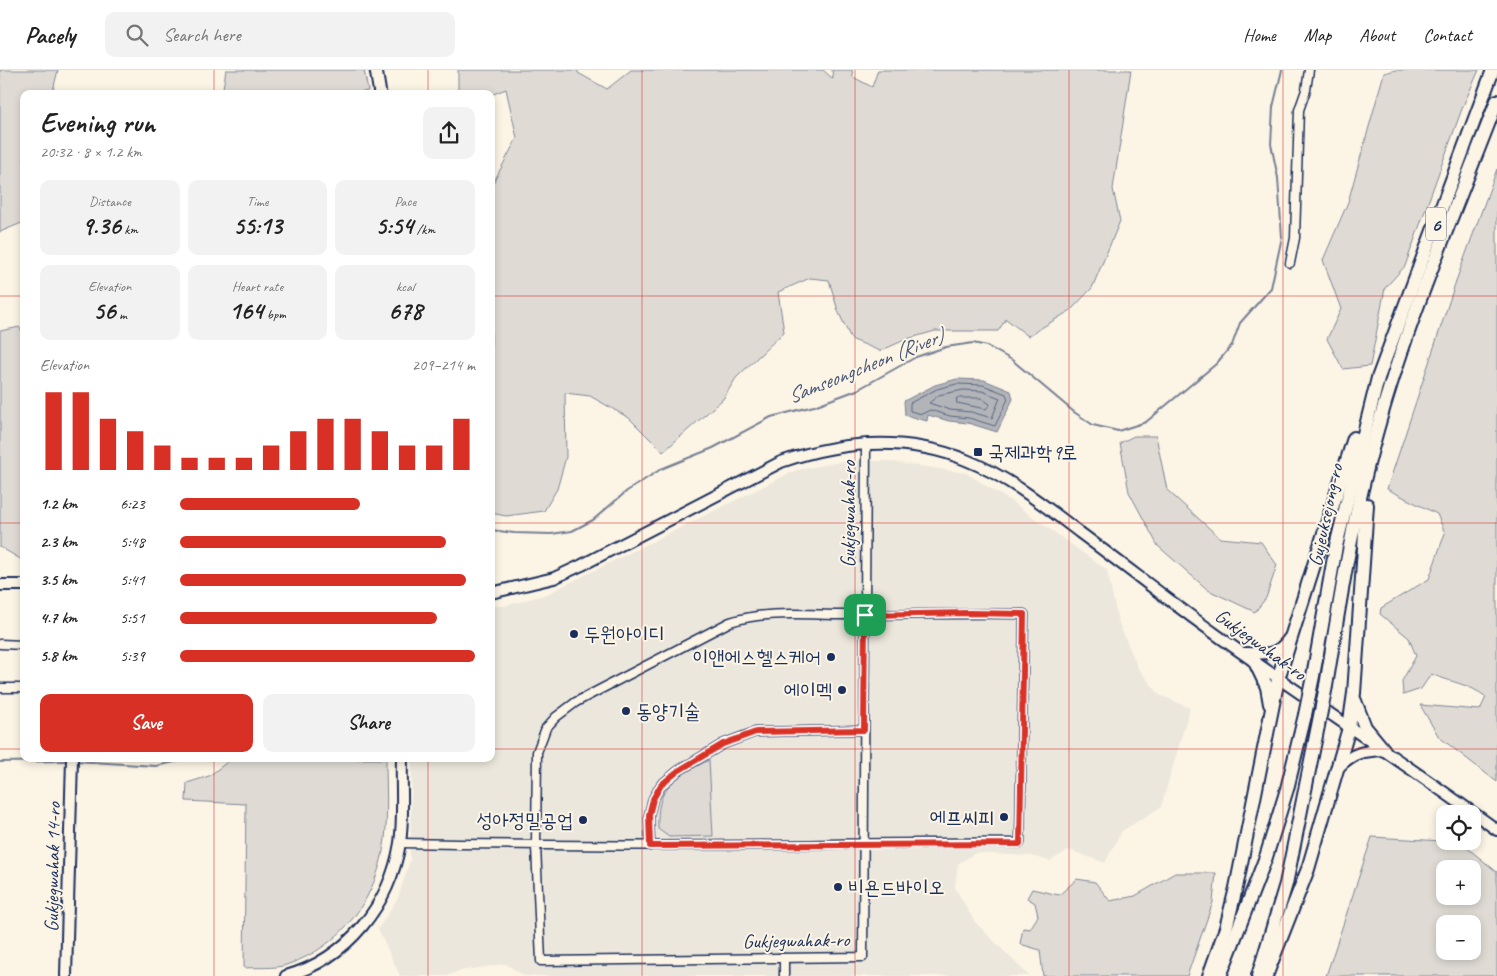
<!DOCTYPE html>
<meta charset="utf-8">
<style>
:root{--surface:#fff;--page:#f2f2f2;--text:#222;--muted:#767676;--line:#e0e0e0;--accent:#d93025}
body{margin:0;font-family:Caveat,"Poor Story",sans-serif;background:var(--page);color:var(--text);height:100vh;display:flex;flex-direction:column;font-size:19px;white-space:nowrap}
*{box-sizing:border-box;margin:0}
p{font-size:16px;color:var(--muted)}
.icon{flex:none;width:28px;height:28px;fill:none;stroke:currentColor;stroke-width:2;stroke-linecap:round;stroke-linejoin:round}
.map{position:relative;flex:1;overflow:hidden}
.sheet{position:absolute;left:20px;top:20px;width:475px;height:672px;display:flex;flex-direction:column;background:var(--surface);border-radius:10px;box-shadow:0 2px 8px #0003}
.sheet>*{flex:none}
.controls{position:absolute;left:1436px;top:735px;display:grid;gap:10px}
.controls a{display:grid;place-items:center;width:45px;height:45px;border-radius:10px;background:var(--surface);box-shadow:0 2px 8px #0003;font-size:25px}
.pin{position:absolute;display:grid;place-items:center;width:42px;height:42px;color:#fff;margin:-21px;border-radius:10px;box-shadow:0 2px 8px #0006}
.round{display:grid;place-items:center;flex:none;width:52px;height:52px;border-radius:10px;background:var(--page)}
.headline{display:flex;align-items:center;justify-content:space-between;height:85px;padding:0 20px}
h1{font-size:28px;font-weight:700;line-height:38px}
.metrics{display:grid;grid-template-columns:repeat(3,1fr);gap:8px;height:85px;padding:5px 20px}
.metrics div{display:grid;align-content:center;border-radius:10px;background:var(--page);text-align:center}
.metrics b{font-size:25px;font-weight:700}
.metrics small{font-size:14px;font-weight:400}
.metrics p{font-size:14px}
.chart{height:140px;padding:10px 20px}
.chart p{display:flex;justify-content:space-between}
.chart svg{width:100%;height:90px;margin-top:5px;stroke:var(--accent);stroke-width:6}
.cta{display:flex;gap:10px;margin-top:auto;padding:10px 20px}
.cta a{flex:1;height:58px;border-radius:10px;background:var(--accent);color:#fff;font-size:20px;font-weight:700;line-height:58px;text-align:center}
.cta a+a{background:var(--page);color:var(--text)}
ul{padding:0 20px;list-style:none;font-size:16px}
li{display:grid;grid-template-columns:80px 60px 1fr;align-items:center;height:38px}
li i{height:12px;border-radius:6px;background:var(--accent)}
header{display:flex;align-items:center;gap:30px;box-sizing:border-box;height:70px;padding:0 25px;background:var(--surface);border-bottom:1px solid var(--line)}
header strong{font-size:24px}
nav{display:flex;gap:28px;margin-inline-start:auto;font-size:18px}
.search{width:350px;height:45px;background:var(--page);display:flex;align-items:center;gap:12px;box-sizing:border-box;padding:0 18px;border-radius:10px;color:var(--muted);font-size:19px}
.map>svg:first-child{display:block}
.built{fill:#ece7dc}
.green{fill:#dfdbd4;stroke:#7d8599;fill-rule:evenodd}
.water{fill:#b2b4b8;stroke:#767f94}
.lines{fill:none;stroke-linecap:round;stroke-linejoin:round}
.shore{stroke:#576482;stroke-width:1}
.stream{stroke:#767f94;stroke-width:2}
.minor-casing{stroke:#1b2f5e;stroke-width:11}
.tertiary-casing{stroke:#1b2f5e;stroke-width:14}
.secondary-casing{stroke:#1b2f5e;stroke-width:15}
.trunk-casing{stroke:#1b2f5e;stroke-width:16}
.minor{stroke:#fcf5e5;stroke-width:8}
.tertiary{stroke:#fcf5e5;stroke-width:10}
.secondary{stroke:#fcf5e5;stroke-width:11}
.trunk{stroke:#fcf5e5;stroke-width:12}
.trunk-bridge-casing{stroke:#1b2f5e;stroke-width:16;stroke-linecap:butt}
.trunk-bridge{stroke:#fcf5e5;stroke-width:12}
.route-casing{stroke:#fff;stroke-width:10}
.route{stroke:#d93025;stroke-width:6}
.grid{fill:none;stroke:#d62828;stroke-width:1;stroke-opacity:0.55}
.poi-dot{fill:#1b2f5e;stroke:#fcf5e5;stroke-width:2}
.labels{text-anchor:middle;stroke-width:4;stroke-linejoin:round;paint-order:stroke}
.shield{fill:#fcf5e5;stroke:#5e6a86;stroke-width:1}
.shield-label{font-size:19px;font-weight:bold;fill:#1b2f5e}
.poi-label{font-size:20px;fill:#1b2f5e;stroke:#fcf5e5;text-anchor:start}
.street-label{font-size:20px;fill:#1b2f5e;stroke:#fcf5e5}
.water-label{font-size:21px;font-style:italic;fill:#485779;stroke:#fcf5e5}
</style>
<header>
<strong>Pacely</strong>
<div class="search"><svg class="icon" aria-label="search" viewBox="0 0 24 24"><circle cx="10" cy="10" r="6"/><path d="M15 15l6 6"/></svg>Search here</div>
<nav><a>Home</a><a>Map</a><a>About</a><a>Contact</a></nav>
</header>
<div class="map">
<svg width="1497" height="906" viewBox="0 0 1497 906">
<rect width="100%" height="100%" fill="#fcf5e5"/>
<filter id="ink" filterUnits="userSpaceOnUse"><feTurbulence type="fractalNoise" baseFrequency=".02" numOctaves="2"/><feDisplacementMap in="SourceGraphic" scale="10" xChannelSelector="R" yChannelSelector="G"/><feConvolveMatrix kernelMatrix="1 2 1 2 8 2 1 2 1" color-interpolation-filters="sRGB"/></filter>
<g filter="url(#ink)">
<polygon class="built" points="845,391 886,391 966,403 1009,430 1107,500 1118,551 1138,598 1160,625 1190,638 1161,737 1122,761 1105,793 1069,780 1050,791 1030,786 975,783 958,794 955,818 975,852 1029,906 524,906 506,894 459,901 447,906 400,906 378,859 398,828 410,791 412,689 491,689 491,536 504,536 547,524 786,405 797,400"/>
<g class="green">
<polygon points="0,0 58,0 52,24 24,24 24,152 0,162"/>
<polygon points="226,0 364,0 368,21 350,24 222,24"/>
<polygon points="458,0 578,0 578,3 607,19 631,0 823,0 833,9 832,0 852,0 853,7 872,17 878,0 1131,0 1113,119 1120,151 1092,218 1071,240 1028,266 1006,249 998,261 935,261 907,269 880,281 851,269 838,241 829,210 810,208 778,222 784,262 736,308 723,329 663,382 629,348 590,326 565,323 566,387 557,419 544,441 506,446 491,443 491,117 517,68 506,19 491,25 458,24"/>
<polygon points="1396,0 1479,0 1463,36 1405,196 1385,218 1370,296 1343,299 1327,269 1341,239 1323,190 1348,132 1384,3"/>
<path d="M1497 99V712L1439 667 1420 635 1480 640 1486 627C1470 614 1450 612 1431 604L1421 619 1403 625 1402 611 1416 586 1409 568 1380 544 1381 538 1429 509 1445 463 1437 444 1387 419 1456 211Z"/>
<polygon points="20,257 24,266 24,491 0,477 0,261"/>
<polygon points="1134,366 1156,366 1167,420 1220,468 1261,472 1277,495 1266,528 1255,542 1208,520 1158,476 1129,422 1120,373"/>
<path d="M231 689H386C386 715 388 743 385 769 378 827 342 877 286 895 274 899 257 897 244 898L246 734 186 731 187 713 209 706Z"/>
<path d="M709 690 713 766 669 767 658 759C656 715 674 708 709 690Z"/>
<path d="M1372 767 1460 772 1497 802V906H1326ZM1445 799H1472V826H1445ZM1445 854H1472V881H1445Z"/>
<polygon points="1175,803 1216,803 1213,832 1187,906 1043,906 1040,880 1020,874 1023,858 1030,859 1038,846 1035,833 1027,828 1032,819 1059,825 1077,809 1095,812 1110,831 1135,826"/>
</g>
<polygon class="water" points="957,309 984,310 1011,321 1013,329 997,362 968,353 949,351 928,345 927,351 905,345 904,331 935,315"/>
<g class="lines">
<g class="shore">
<polygon points="957,314 983,315 1006,324 1008,329 995,356 969,348 950,346 930,340 922,344 910,341 910,333 937,319"/>
<polygon points="964,320 982,321 1000,328 992,348 971,342 950,340 929,333 939,325"/>
<polygon points="957,328 981,328 990,334 986,339 957,333"/>
</g>
<g class="stream">
<polyline points="491,460 514,463 551,464 572,461 593,450 627,421 661,399 713,378 771,347 814,336 857,320 916,287 946,277 973,273 987,276 1012,290 1074,342 1093,355 1118,361 1146,352 1216,294 1232,275 1240,253 1271,218 1282,167 1278,108 1271,74 1273,37 1282,0"/>
<polyline points="75,691 156,696 188,689"/>
<polyline points="0,692 67,691"/>
</g>
<defs>
<g id="minor">
<polyline points="1290,193 1295,168 1299,40 1306,20 1309,0"/>
<polyline points="0,574 24,575"/>
<polyline points="0,618 24,618"/>
<path d="M400 773C518 775 636 776 755 775 843 774 931 772 1020 773L1024 544C964 543 904 545 844 545 807 545 766 540 730 552L576 632 556 647 546 658 537 682 536 776 541 891 863 887C865 715 865 544 866 373"/>
<polyline points="650,776 649,745 653,729 661,715 678,701 723,674 755,662 864,660"/>
<polyline points="784,906 784,888"/>
</g>
<g id="tertiary">
<polyline points="0,515 24,515"/>
<path d="M491 523 554 508 582 495 781 392C842 371 904 365 966 390 1007 406 1044 435 1079 462 1124 495 1168 530 1214 563 1307 630 1404 692 1497 760"/>
<path d="M1244 583C1265 583 1275 588 1289 568"/>
<path d="M1339 697C1353 682 1364 681 1384 680"/>
<polyline points="66,906 72,689"/>
<path d="M286 906C347 889 390 835 400 773 404 746 401 716 402 689"/>
</g>
<polyline id="secondary" points="376,0 380,24"/>
<g id="trunk">
<polyline points="1254,590 1267,617 1270,634"/>
<polyline points="1313,606 1336,476 1378,308 1493,0"/>
<path d="M1326 616C1339 537 1351 457 1372 379 1403 260 1453 146 1497 31"/>
<polyline points="1355,631 1365,657 1384,680"/>
<polyline points="1209,906 1226,858 1236,818 1278,609 1354,368"/>
<polyline points="1220,906 1266,787 1287,719 1305,645"/>
<polyline points="1258,906 1286,814 1318,656"/>
<polyline points="1266,906 1308,799 1349,658 1354,623 1367,435"/>
</g>
</defs>
<use href="#minor" class="minor-casing"/>
<use href="#tertiary" class="tertiary-casing"/>
<use href="#secondary" class="secondary-casing"/>
<use href="#trunk" class="trunk-casing"/>
<use href="#minor" class="minor"/>
<use href="#tertiary" class="tertiary"/>
<use href="#secondary" class="secondary"/>
<use href="#trunk" class="trunk"/>
<defs>
<g id="trunk-bridge">
<polyline points="1305,645 1313,606"/>
<polyline points="1318,656 1326,616"/>
</g>
</defs>
<use href="#trunk-bridge" class="trunk-bridge-casing"/>
<use href="#trunk-bridge" class="trunk-bridge"/>
</g>
</g>
<g class="lines" filter="url(#ink)">
<defs>
<polygon id="route" points="969,543 1024,544 1020,774 650,776 649,745 653,729 661,715 678,701 723,674 756,662 864,660 865,545"/>
</defs>
<use href="#route" class="route-casing"/>
<use href="#route" class="route"/>
</g>
<path class="grid" d="M214 0V24M428 0V24M642 0V906M855 0V906M1069 0V906M1283 0V906M0 226H24M491 226H1497M0 453H24M491 453H1497M0 679H24M491 679H1497M214 689V906M428 689V906"/>
<g class="poi-dot">
<rect x="973" y="377" width="10" height="10" rx="2.5"/>
<circle cx="574" cy="564" r="5"/>
<circle cx="831" cy="587" r="5"/>
<circle cx="842" cy="620" r="5"/>
<circle cx="626" cy="641" r="5"/>
<circle cx="1004" cy="747" r="5"/>
<circle cx="583" cy="750" r="5"/>
<circle cx="838" cy="817" r="5"/>
</g>
<g class="labels">
<rect class="shield" x="1426" y="137.5" width="20" height="33" rx="4"/>
<g class="shield-label">
<text x="1436" y="161">6</text>
</g>
<g class="poi-label">
<text x="988" y="389">국제과학9로</text>
<text x="584" y="571">두원아이디</text>
<text x="821" y="594" text-anchor="end">이앤에스헬스케어</text>
<text x="832" y="627" text-anchor="end">에이멕</text>
<text x="636" y="648">동양기술</text>
<text x="994" y="754" text-anchor="end">에프씨피</text>
<text x="573" y="757" text-anchor="end">성아정밀공업</text>
<text x="848" y="824">비욘드바이오</text>
</g>
<g class="street-label">
<text transform="translate(848 444) rotate(-90)" y="7">Gukjegwahak-ro</text>
<text transform="translate(1325 445) rotate(-78)" y="7">Gujeuksejong-ro</text>
<text transform="translate(1261 574) rotate(36)" y="7">Gukjegwahak-ro</text>
<text transform="translate(52 797) rotate(-89)" y="7">Gukjegwahak 14-ro</text>
<text transform="translate(796 870) rotate(-1)" y="7">Gukjegwahak-ro</text>
</g>
<g class="water-label">
<text transform="translate(865 296) rotate(-22)" y="7">Samseongcheon (River)</text>
</g>
</g>
</svg>
<div class="controls">
<a><svg class="icon" aria-label="locate" viewBox="0 0 24 24"><circle cx="12" cy="12" r="6"/><path d="M12 2v4M12 18v4M2 12h4M18 12h4"/></svg></a>
<a>+</a>
<a>−</a>
</div>
<div class="pin" style="left:865px;top:545px;background:#1e9e55"><svg class="icon" aria-label="arrive" viewBox="0 0 24 24"><path d="M6 21V4h12l-3 4 3 4H6"/></svg></div>
<section class="sheet">
<div class="headline"><div><h1>Evening run</h1><p>20:32 · 8 × 1.2 km</p></div><a class="round"><svg class="icon" aria-label="share" viewBox="0 0 24 24"><path d="M12 15V3M7 8l5-5 5 5M5 13v7h14v-7"/></svg></a></div>
<div class="metrics">
<div><p>Distance</p><b>9.36<small> km</small></b></div>
<div><p>Time</p><b>55:13</b></div>
<div><p>Pace</p><b>5:54<small> /km</small></b></div>
</div>
<div class="metrics">
<div><p>Elevation</p><b>56<small> m</small></b></div>
<div><p>Heart rate</p><b>164<small> bpm</small></b></div>
<div><p>kcal</p><b>678</b></div>
</div>
<div class="chart"><p><span>Elevation</span>209–214 m</p>
<svg viewBox="0 0 160 44" preserveAspectRatio="none"><path d="M5 44V6M15 44V6M25 44V19M35 44V25M45 44V32M55 44V38M65 44V38M75 44V38M85 44V32M95 44V25M105 44V19M115 44V19M125 44V25M135 44V32M145 44V32M155 44V19"/></svg>
</div>
<ul>
<li><b>1.2 km</b>6:23<i style="width:61%"></i></li>
<li><b>2.3 km</b>5:48<i style="width:90%"></i></li>
<li><b>3.5 km</b>5:41<i style="width:97%"></i></li>
<li><b>4.7 km</b>5:51<i style="width:87%"></i></li>
<li><b>5.8 km</b>5:39<i style="width:100%"></i></li>
</ul>
<div class="cta"><a>Save</a><a>Share</a></div>
</section>
</div>
